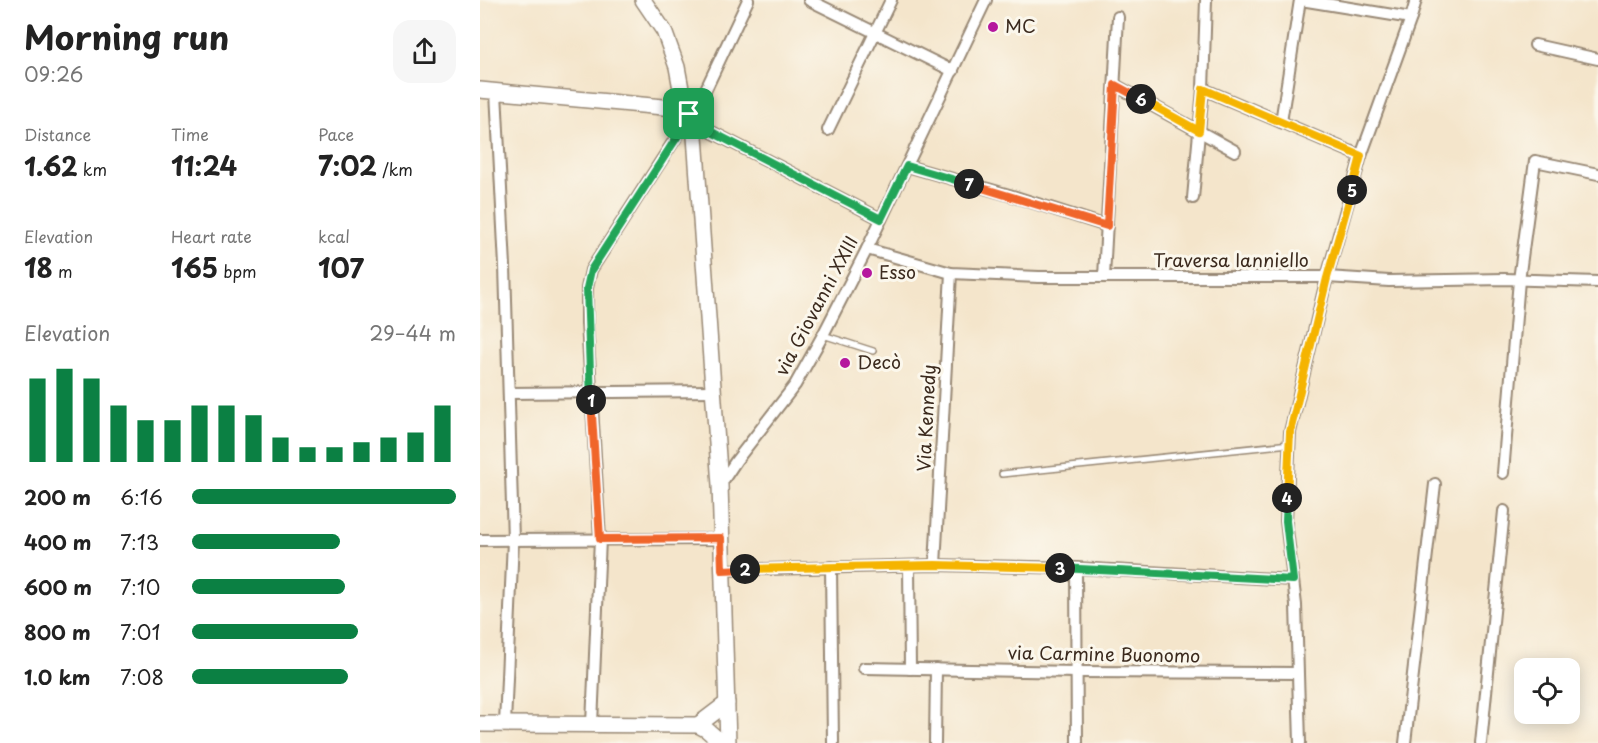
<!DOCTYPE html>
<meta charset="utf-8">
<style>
:root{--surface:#fff;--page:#f6f6f6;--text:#222;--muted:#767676;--accent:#0b8043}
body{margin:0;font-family:"Playpen Sans",sans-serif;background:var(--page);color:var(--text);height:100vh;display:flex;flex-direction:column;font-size:22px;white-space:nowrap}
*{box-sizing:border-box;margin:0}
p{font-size:20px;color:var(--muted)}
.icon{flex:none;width:33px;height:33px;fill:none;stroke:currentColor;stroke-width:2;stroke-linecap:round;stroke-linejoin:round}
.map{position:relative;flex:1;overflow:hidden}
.details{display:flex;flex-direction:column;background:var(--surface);width:480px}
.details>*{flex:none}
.controls{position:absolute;left:1034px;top:658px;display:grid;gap:12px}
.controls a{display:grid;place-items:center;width:66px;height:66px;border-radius:12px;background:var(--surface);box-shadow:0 3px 15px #0003;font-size:30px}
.pin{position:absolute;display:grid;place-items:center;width:51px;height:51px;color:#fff;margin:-26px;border-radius:12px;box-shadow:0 3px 9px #0006}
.km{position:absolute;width:30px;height:30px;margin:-15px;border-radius:50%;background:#222;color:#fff;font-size:16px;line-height:30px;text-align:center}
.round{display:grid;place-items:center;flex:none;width:63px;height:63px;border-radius:18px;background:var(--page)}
.head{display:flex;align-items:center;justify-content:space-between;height:102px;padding:0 24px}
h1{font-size:33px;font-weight:700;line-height:45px}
.metrics{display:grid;grid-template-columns:repeat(3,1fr);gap:9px;height:102px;padding:6px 24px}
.metrics div{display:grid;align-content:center}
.metrics b{font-size:26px;font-weight:700}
.metrics small{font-size:16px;font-weight:400}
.metrics p{font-size:16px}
.chart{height:168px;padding:12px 24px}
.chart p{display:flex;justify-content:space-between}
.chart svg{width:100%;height:108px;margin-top:6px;stroke:var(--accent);stroke-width:6}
ul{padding:0 24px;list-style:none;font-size:20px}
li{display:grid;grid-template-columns:96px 72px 1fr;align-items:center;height:45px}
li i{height:15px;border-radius:8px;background:var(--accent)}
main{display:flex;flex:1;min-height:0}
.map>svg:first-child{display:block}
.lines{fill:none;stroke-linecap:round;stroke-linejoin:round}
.lane-casing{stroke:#988874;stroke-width:8}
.street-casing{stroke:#988874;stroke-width:14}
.secondary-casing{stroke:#988874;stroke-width:18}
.lane{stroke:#fff;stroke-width:5}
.street{stroke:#fff;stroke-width:10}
.secondary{stroke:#fff;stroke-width:15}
.split-1-casing{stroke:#fff;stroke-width:12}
.split-2-casing{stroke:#fff;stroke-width:12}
.split-3-casing{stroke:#fff;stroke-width:12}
.split-4-casing{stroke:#fff;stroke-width:12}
.split-5-casing{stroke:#fff;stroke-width:12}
.split-6-casing{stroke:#fff;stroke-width:12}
.split-7-casing{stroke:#fff;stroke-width:12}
.split-8-casing{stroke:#fff;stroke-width:12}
.split-1{stroke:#22a559;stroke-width:8}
.split-2{stroke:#f0652b;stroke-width:8}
.split-3{stroke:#f5b400;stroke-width:8}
.split-4{stroke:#22a559;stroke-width:8}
.split-5{stroke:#f5b400;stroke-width:8}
.split-6{stroke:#f5b400;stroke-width:8}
.split-7{stroke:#f0652b;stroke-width:8}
.split-8{stroke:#22a559;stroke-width:8}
.poi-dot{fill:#b5179e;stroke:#fbf7ec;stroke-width:2}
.labels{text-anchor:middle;stroke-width:6;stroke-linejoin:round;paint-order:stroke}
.poi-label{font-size:18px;fill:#3b2a1e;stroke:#fbf7ec;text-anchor:start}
.street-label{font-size:18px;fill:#3b2a1e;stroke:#fbf7ec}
</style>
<main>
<section class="details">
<div class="head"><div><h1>Morning run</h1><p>09:26</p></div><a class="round"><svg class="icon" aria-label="share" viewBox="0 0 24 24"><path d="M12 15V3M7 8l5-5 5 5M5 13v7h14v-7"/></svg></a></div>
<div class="metrics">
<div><p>Distance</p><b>1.62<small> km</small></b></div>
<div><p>Time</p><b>11:24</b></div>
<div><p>Pace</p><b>7:02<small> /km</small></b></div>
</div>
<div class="metrics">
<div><p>Elevation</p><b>18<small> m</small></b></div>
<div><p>Heart rate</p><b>165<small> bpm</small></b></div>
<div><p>kcal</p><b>107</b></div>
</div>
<div class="chart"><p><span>Elevation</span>29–44 m</p>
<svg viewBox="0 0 160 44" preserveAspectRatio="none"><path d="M5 44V10M15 44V6M25 44V10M35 44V21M45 44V27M55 44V27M65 44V21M75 44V21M85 44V25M95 44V34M105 44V38M115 44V38M125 44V36M135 44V34M145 44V32M155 44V21"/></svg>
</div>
<ul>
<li><b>200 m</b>6:16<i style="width:100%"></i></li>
<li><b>400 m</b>7:13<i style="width:56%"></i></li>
<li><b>600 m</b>7:10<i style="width:58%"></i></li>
<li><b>800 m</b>7:01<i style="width:63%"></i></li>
<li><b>1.0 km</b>7:08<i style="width:59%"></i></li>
</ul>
</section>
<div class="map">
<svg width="1118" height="743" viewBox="0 0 1118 743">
<rect width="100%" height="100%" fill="#fbf7ec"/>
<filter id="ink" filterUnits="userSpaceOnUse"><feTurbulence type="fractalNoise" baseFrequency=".0167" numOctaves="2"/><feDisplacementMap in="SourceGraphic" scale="12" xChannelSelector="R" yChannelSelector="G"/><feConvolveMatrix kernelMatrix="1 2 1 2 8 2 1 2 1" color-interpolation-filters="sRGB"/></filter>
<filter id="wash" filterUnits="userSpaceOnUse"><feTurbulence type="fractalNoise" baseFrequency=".008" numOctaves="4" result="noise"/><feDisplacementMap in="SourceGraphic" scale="24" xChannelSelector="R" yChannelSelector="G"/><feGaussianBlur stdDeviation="1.35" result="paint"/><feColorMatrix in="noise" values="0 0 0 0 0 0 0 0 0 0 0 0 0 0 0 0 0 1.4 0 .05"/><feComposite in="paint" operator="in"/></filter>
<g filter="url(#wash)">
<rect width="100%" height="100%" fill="#f4e5cb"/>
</g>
<g filter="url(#ink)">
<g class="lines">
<defs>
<g id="lane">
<polyline points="343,335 393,351"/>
<polyline points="522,474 810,444"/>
</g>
<g id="street">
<polyline points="329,0 473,71"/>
<polyline points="821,0 931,18"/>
<polyline points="1055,45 1118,59"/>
<polyline points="635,85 755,151"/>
<polyline points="723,89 881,156"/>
<polyline points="16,92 25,266 33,540 25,724"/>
<polyline points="209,114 222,127 401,219"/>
<polyline points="801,122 820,0"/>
<polyline points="348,130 411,0"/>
<polyline points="427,166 529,195 627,226"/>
<polyline points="713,198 723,89 726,0"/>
<polyline points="387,249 471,273 559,277 847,277 909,281 1025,279 1118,282"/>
<polyline points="624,277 638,17"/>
<polyline points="29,393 234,391"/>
<polyline points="1023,473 1039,280 1055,161 1118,174"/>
<polyline points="240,485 256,461 315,385 343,335 387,249 506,0"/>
<polyline points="0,540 241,539"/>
<polyline points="455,565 471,273"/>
<polyline points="429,566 430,669"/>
<polyline points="351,567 353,743"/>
<polyline points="596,568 597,743"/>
<polyline points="242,570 455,565 596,568 813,580"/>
<polyline points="384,668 597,672 817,673"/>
<polyline points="112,724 120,539 107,323 107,288 111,270 199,133 209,114 217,108 268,0"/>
<polyline points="455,743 456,669"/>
<polyline points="820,743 816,605 806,521 810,432 847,277 881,156 931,18 936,0"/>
<polyline points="925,743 955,484"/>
<polyline points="1001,743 1024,511"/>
</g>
<g id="secondary">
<polyline points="163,0 184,31 197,67 204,105 215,136 240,485 248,743"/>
<polyline points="0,90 194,108 209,114"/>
<polyline points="0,724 218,725 227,730 242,743"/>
<polyline points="218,725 247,703"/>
</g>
</defs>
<use href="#lane" class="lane-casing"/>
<use href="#street" class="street-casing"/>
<use href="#secondary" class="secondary-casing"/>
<use href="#lane" class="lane"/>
<use href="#street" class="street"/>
<use href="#secondary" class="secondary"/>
</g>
</g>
<g class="lines" filter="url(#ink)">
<defs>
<polyline id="split-1" points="111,400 107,288 111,270 199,134 209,114"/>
<polyline id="split-2" points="111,400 120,539 241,538 242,570 265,569"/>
<polyline id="split-3" points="265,569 455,565 580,568"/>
<polyline id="split-4" points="580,568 813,580 806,521 807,498"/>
<polyline id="split-5" points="807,498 810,432 847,278 872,190"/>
<polyline id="split-6" points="661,99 719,131 723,89 881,156 872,190"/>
<polyline id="split-7" points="489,184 627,226 635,85 661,99"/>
<polyline id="split-8" points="209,114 222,127 401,219 427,166 489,184"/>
</defs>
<use href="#split-1" class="split-1-casing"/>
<use href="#split-2" class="split-2-casing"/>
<use href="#split-3" class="split-3-casing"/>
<use href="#split-4" class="split-4-casing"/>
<use href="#split-5" class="split-5-casing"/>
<use href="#split-6" class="split-6-casing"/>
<use href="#split-7" class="split-7-casing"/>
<use href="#split-8" class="split-8-casing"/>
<use href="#split-1" class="split-1"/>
<use href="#split-2" class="split-2"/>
<use href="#split-3" class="split-3"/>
<use href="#split-4" class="split-4"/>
<use href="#split-5" class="split-5"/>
<use href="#split-6" class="split-6"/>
<use href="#split-7" class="split-7"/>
<use href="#split-8" class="split-8"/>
</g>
<g class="poi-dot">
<circle cx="513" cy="27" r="6"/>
<circle cx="387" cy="273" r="6"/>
<circle cx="365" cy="363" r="6"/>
</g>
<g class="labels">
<g class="poi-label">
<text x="525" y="33">MC</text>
<text x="399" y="279">Esso</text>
<text x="377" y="369">Decò</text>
</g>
<g class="street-label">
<text x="751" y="267">Traversa Ianniello</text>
<text transform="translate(337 306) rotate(-62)" y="6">via Giovanni XXIII</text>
<text transform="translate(447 418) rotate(-87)" y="6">Via Kennedy</text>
<text transform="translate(624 655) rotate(1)" y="6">via Carmine Buonomo</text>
</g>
</g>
</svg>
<div class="controls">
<a><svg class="icon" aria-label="locate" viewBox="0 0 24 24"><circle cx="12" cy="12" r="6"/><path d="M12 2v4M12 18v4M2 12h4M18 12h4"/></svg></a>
</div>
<div class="pin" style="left:209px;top:114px;background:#1e9e55"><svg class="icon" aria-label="arrive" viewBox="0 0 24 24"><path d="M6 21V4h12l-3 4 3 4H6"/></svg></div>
<b class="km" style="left:111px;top:400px">1</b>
<b class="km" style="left:265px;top:569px">2</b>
<b class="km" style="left:580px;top:568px">3</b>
<b class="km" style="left:807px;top:498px">4</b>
<b class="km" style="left:872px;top:190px">5</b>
<b class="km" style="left:661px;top:99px">6</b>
<b class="km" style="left:489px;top:184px">7</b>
</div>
</main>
